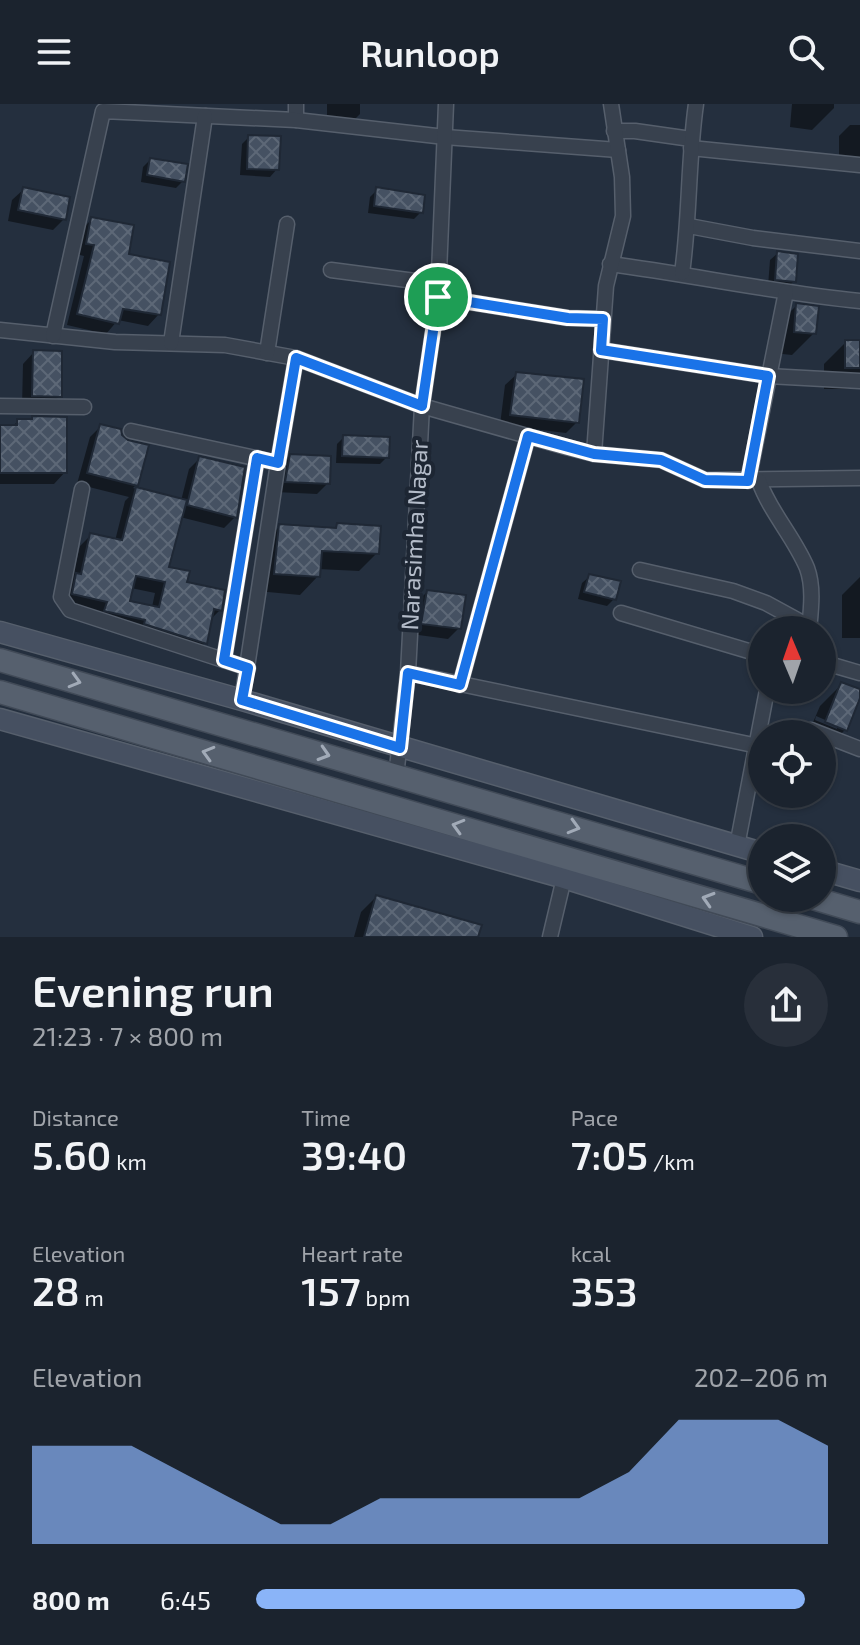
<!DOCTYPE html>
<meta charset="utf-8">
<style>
:root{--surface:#1b232e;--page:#282f3a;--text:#f1f3f6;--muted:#a0a4aa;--line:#39404a;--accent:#8ab4f8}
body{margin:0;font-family:"Exo 2",sans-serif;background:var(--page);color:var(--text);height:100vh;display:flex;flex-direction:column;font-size:30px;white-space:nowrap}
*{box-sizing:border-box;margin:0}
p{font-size:26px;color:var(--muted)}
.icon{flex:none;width:44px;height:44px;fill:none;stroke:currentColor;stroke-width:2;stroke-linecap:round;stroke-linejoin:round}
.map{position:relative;height:833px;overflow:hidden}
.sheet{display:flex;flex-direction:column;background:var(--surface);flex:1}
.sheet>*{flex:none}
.needle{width:52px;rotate:358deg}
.controls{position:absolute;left:748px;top:512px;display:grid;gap:16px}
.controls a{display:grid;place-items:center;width:88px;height:88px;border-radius:50%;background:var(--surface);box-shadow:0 2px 6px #0004,0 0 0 2px var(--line);font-size:40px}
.pin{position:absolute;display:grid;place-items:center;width:68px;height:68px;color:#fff;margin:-34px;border:4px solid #fff;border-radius:50%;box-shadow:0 2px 8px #0007}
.round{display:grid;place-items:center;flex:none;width:84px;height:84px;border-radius:42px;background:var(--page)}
.headline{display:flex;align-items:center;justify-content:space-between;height:136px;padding:0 32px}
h1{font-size:44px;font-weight:600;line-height:60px}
.metrics{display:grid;grid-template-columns:repeat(3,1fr);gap:12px;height:136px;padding:8px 32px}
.metrics div{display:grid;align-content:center}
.metrics b{font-size:40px;font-weight:600}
.metrics small{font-size:22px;font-weight:400}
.metrics p{font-size:22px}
.chart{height:224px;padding:16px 32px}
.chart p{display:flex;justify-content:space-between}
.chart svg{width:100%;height:144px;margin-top:8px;fill:var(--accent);opacity:.7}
ul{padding:0 32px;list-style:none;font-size:26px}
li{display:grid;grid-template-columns:128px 96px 1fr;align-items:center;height:60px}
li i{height:20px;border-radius:10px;background:var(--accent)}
header{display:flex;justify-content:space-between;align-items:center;height:104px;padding:0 32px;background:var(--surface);font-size:36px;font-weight:600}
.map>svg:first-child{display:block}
.shadow{fill:#0007;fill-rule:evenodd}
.building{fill:url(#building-cross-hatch);stroke:#1f2835;stroke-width:2;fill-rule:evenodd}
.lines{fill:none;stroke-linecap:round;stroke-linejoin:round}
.street-casing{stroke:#565f6c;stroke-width:17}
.secondary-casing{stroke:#565f6c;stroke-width:23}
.primary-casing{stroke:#414a57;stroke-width:25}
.street{stroke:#38414e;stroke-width:14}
.secondary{stroke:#465061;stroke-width:20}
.primary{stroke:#56606e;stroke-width:22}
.oneway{stroke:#a1aab7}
.route-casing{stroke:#fff;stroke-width:16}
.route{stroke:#1a73e8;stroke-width:10}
.labels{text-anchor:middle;stroke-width:8;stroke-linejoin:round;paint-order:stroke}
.street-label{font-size:24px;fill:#b4bcc9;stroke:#1d2633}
</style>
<header><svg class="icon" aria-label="menu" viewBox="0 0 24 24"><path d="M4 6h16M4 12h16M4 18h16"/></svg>Runloop<svg class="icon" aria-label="search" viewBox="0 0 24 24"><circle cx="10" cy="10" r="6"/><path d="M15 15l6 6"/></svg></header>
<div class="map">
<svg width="860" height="833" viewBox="0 0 860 833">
<defs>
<pattern id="building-cross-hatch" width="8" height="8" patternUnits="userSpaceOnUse" patternTransform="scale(2)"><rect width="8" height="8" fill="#455162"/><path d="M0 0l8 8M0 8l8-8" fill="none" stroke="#5d6877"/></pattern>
</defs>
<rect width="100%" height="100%" fill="#242f3e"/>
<g class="shadow">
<polygon points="327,0 360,0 360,10 353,17 327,16"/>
<polygon points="792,0 834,0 834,4 812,26 790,23"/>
<polygon points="850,21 860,21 860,62 839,60 839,32"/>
<polygon points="249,33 277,65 270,73 240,71 242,40"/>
<polygon points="150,56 183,77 176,84 141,78 143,63"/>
<polygon points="24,85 64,115 53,126 8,117 12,96"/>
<polygon points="377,86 421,108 414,115 368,109 370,93"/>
<polygon points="92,115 127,152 159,210 148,222 118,216 106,230 67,221 84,152 76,150 80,127"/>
<polygon points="778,149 794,177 787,184 768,182 770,156"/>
<polygon points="797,201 814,229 792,251 773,249 775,223"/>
<polygon points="846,238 860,238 860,285 824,285 824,260"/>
<polygon points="34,248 60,292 48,303 22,303 23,260"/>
<polygon points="517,270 577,318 566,329 500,321 505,281"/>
<polygon points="18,317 65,368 54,380 0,380 0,323 12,323"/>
<path d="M101 322 136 381 133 384 181 397 189 365 200 354 235 413 224 424 180 413 167 465 220 506 210 516 205 539 194 550 62 501 65 482 72 475 80 442 91 431 115 437 125 397 129 393 77 380 90 333ZM131 484 155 489 152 503 128 498Z"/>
<polygon points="344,333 387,353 380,360 336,359 337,340"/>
<polygon points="290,352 328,379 317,390 275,388 279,363"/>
<polygon points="338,421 377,449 359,467 318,465 318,472 300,491 257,487 262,440 280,422 333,426"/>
<polygon points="590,472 614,495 607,502 578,495 582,479"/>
<polygon points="860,473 860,534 842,534 842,491"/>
<polygon points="427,488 459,524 448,535 411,530 416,499"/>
<path d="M842 580 860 588 845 626 823 647 822 630H808L820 602ZM816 612 837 621V625L815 616Z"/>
<polygon points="376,793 476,833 354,833 361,808"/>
</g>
<g class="building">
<polygon points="248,31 281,32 279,66 247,65"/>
<polygon points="150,54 188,60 185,78 147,71"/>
<polygon points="23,83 70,93 66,116 18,106"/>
<polygon points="376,83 425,91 423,109 374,102"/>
<polygon points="91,113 134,121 129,150 170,158 161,211 123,205 119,220 77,210 94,141 86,140"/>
<polygon points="777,147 798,150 796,178 775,176"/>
<polygon points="796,199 819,202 816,230 794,228"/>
<rect x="845" y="236" width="15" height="28"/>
<polygon points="33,246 62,247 62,293 32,292"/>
<polygon points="516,268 584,275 579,319 510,311"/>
<polygon points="32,312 67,313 67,369 0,369 0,321 17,321 17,315 32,315"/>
<polygon points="100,320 121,325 122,331 128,336 149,341 138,382 87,369"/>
<polygon points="343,331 390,333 389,354 342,352"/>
<polygon points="290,350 331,352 330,380 285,378"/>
<polygon points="199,352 245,363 237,414 187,401"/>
<path d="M136 383 187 396 169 463 190 467 187 478 225 486 222 507 214 505 207 540 144 520 145 516 104 507 107 498 72 490 76 469 81 470 90 429 122 436ZM136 472 165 478 159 503 130 497Z"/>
<polygon points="337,419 381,422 379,450 322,447 320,473 274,470 279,420 336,424"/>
<polygon points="589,470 621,477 616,496 584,488"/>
<polygon points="427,486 466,491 461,525 421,520"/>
<polygon points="841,578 860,585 860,594 847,627 825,618"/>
<polygon points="376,791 482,821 478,833 364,833"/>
</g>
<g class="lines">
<defs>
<g id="street">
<polyline points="296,16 296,0"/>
<polyline points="614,27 635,27 691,35"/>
<polyline points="691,44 860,61"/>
<polyline points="689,122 753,134 860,147"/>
<path d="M610 160C694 171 776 189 860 197"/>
<polyline points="331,166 438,180"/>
<path d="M682 169C690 113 688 56 696 0"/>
<polyline points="438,193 568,214 603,215"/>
<polyline points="0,226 115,238 225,241 296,254 422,302 566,343 594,350 661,356 705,376 860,374"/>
<polyline points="53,232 103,7 296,16 445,33 618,46"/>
<polyline points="171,239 205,12"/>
<polyline points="601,246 768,272 860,277"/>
<polyline points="267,249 287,120"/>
<polyline points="0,302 84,303"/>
<polyline points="131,327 278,359 242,596"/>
<polyline points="594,350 606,182 623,112 622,73 611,0"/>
<polyline points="278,359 296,254"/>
<polyline points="748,377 786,188"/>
<path d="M759 377C770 408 794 433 807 464 814 483 811 506 809 526"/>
<polyline points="82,385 61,493 70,506 248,564"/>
<polyline points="640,466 733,487 766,499 810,523"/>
<polyline points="621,509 762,551"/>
<polyline points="224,556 257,354"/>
<polyline points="822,558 860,569"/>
<polyline points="408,569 758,642"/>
<polyline points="460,581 528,332"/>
<polyline points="811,626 860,645"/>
<polyline points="396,672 408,569 422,302 438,193 446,0"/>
<polyline points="737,742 767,586"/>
<polyline points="550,833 564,774"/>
</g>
<g id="secondary">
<polyline points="0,528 242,596 762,749"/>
<polyline points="0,615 564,774 752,833"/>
<polyline points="822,766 860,777"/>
</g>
<g id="primary">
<polyline points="0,556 762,779"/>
<polyline points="0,588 836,833"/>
<polyline points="813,794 860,808"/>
</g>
</defs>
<use href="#street" class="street-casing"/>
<use href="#secondary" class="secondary-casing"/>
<use href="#primary" class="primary-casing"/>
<use href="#street" class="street"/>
<use href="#secondary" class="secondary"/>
<use href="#primary" class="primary"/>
</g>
<defs><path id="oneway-chevron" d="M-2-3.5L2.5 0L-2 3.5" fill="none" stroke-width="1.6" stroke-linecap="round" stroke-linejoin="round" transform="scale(2)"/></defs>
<g class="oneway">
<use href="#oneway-chevron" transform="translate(75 577) rotate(16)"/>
<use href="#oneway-chevron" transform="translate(208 649) rotate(-164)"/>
<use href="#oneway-chevron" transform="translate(324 650) rotate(17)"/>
<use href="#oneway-chevron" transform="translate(458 722) rotate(-164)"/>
<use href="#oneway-chevron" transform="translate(574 723) rotate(16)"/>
<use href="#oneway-chevron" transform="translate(708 795) rotate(-163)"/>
</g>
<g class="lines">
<defs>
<polygon id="route" points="438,193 568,214 603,215 601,246 768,272 748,377 705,376 661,356 594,350 528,332 460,581 408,569 400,644 242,596 248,564 224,556 257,354 278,359 296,254 422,302"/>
</defs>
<use href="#route" class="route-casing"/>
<use href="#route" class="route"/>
</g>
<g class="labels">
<g class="street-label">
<text transform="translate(415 431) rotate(-87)" y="8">Narasimha Nagar</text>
</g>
</g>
</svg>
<div class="controls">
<a><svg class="needle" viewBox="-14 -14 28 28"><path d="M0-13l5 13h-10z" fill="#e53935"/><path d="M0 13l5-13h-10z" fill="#a0a4aa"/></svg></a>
<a><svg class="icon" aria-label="locate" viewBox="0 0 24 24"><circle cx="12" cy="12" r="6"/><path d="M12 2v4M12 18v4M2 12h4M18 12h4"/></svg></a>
<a><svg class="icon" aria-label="layers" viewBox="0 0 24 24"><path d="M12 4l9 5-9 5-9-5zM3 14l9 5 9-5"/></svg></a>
</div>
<div class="pin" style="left:438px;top:193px;background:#1e9e55"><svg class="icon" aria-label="arrive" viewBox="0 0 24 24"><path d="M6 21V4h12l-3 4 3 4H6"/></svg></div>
</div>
<section class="sheet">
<div class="headline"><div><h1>Evening run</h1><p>21:23 · 7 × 800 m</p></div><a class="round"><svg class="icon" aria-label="share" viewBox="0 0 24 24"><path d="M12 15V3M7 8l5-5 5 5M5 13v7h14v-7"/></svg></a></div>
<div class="metrics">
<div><p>Distance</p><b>5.60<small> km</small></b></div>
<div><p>Time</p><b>39:40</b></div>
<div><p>Pace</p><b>7:05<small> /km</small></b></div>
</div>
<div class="metrics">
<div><p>Elevation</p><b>28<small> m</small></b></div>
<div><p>Heart rate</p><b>157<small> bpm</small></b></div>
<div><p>kcal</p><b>353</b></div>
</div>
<div class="chart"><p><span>Elevation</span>202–206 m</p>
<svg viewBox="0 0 160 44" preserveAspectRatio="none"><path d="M0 44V14L10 14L20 14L30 22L40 30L50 38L60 38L70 30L80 30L90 30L100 30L110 30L120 22L130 6L140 6L150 6L160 14V44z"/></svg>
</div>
<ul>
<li><b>800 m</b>6:45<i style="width:96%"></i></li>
</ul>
</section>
